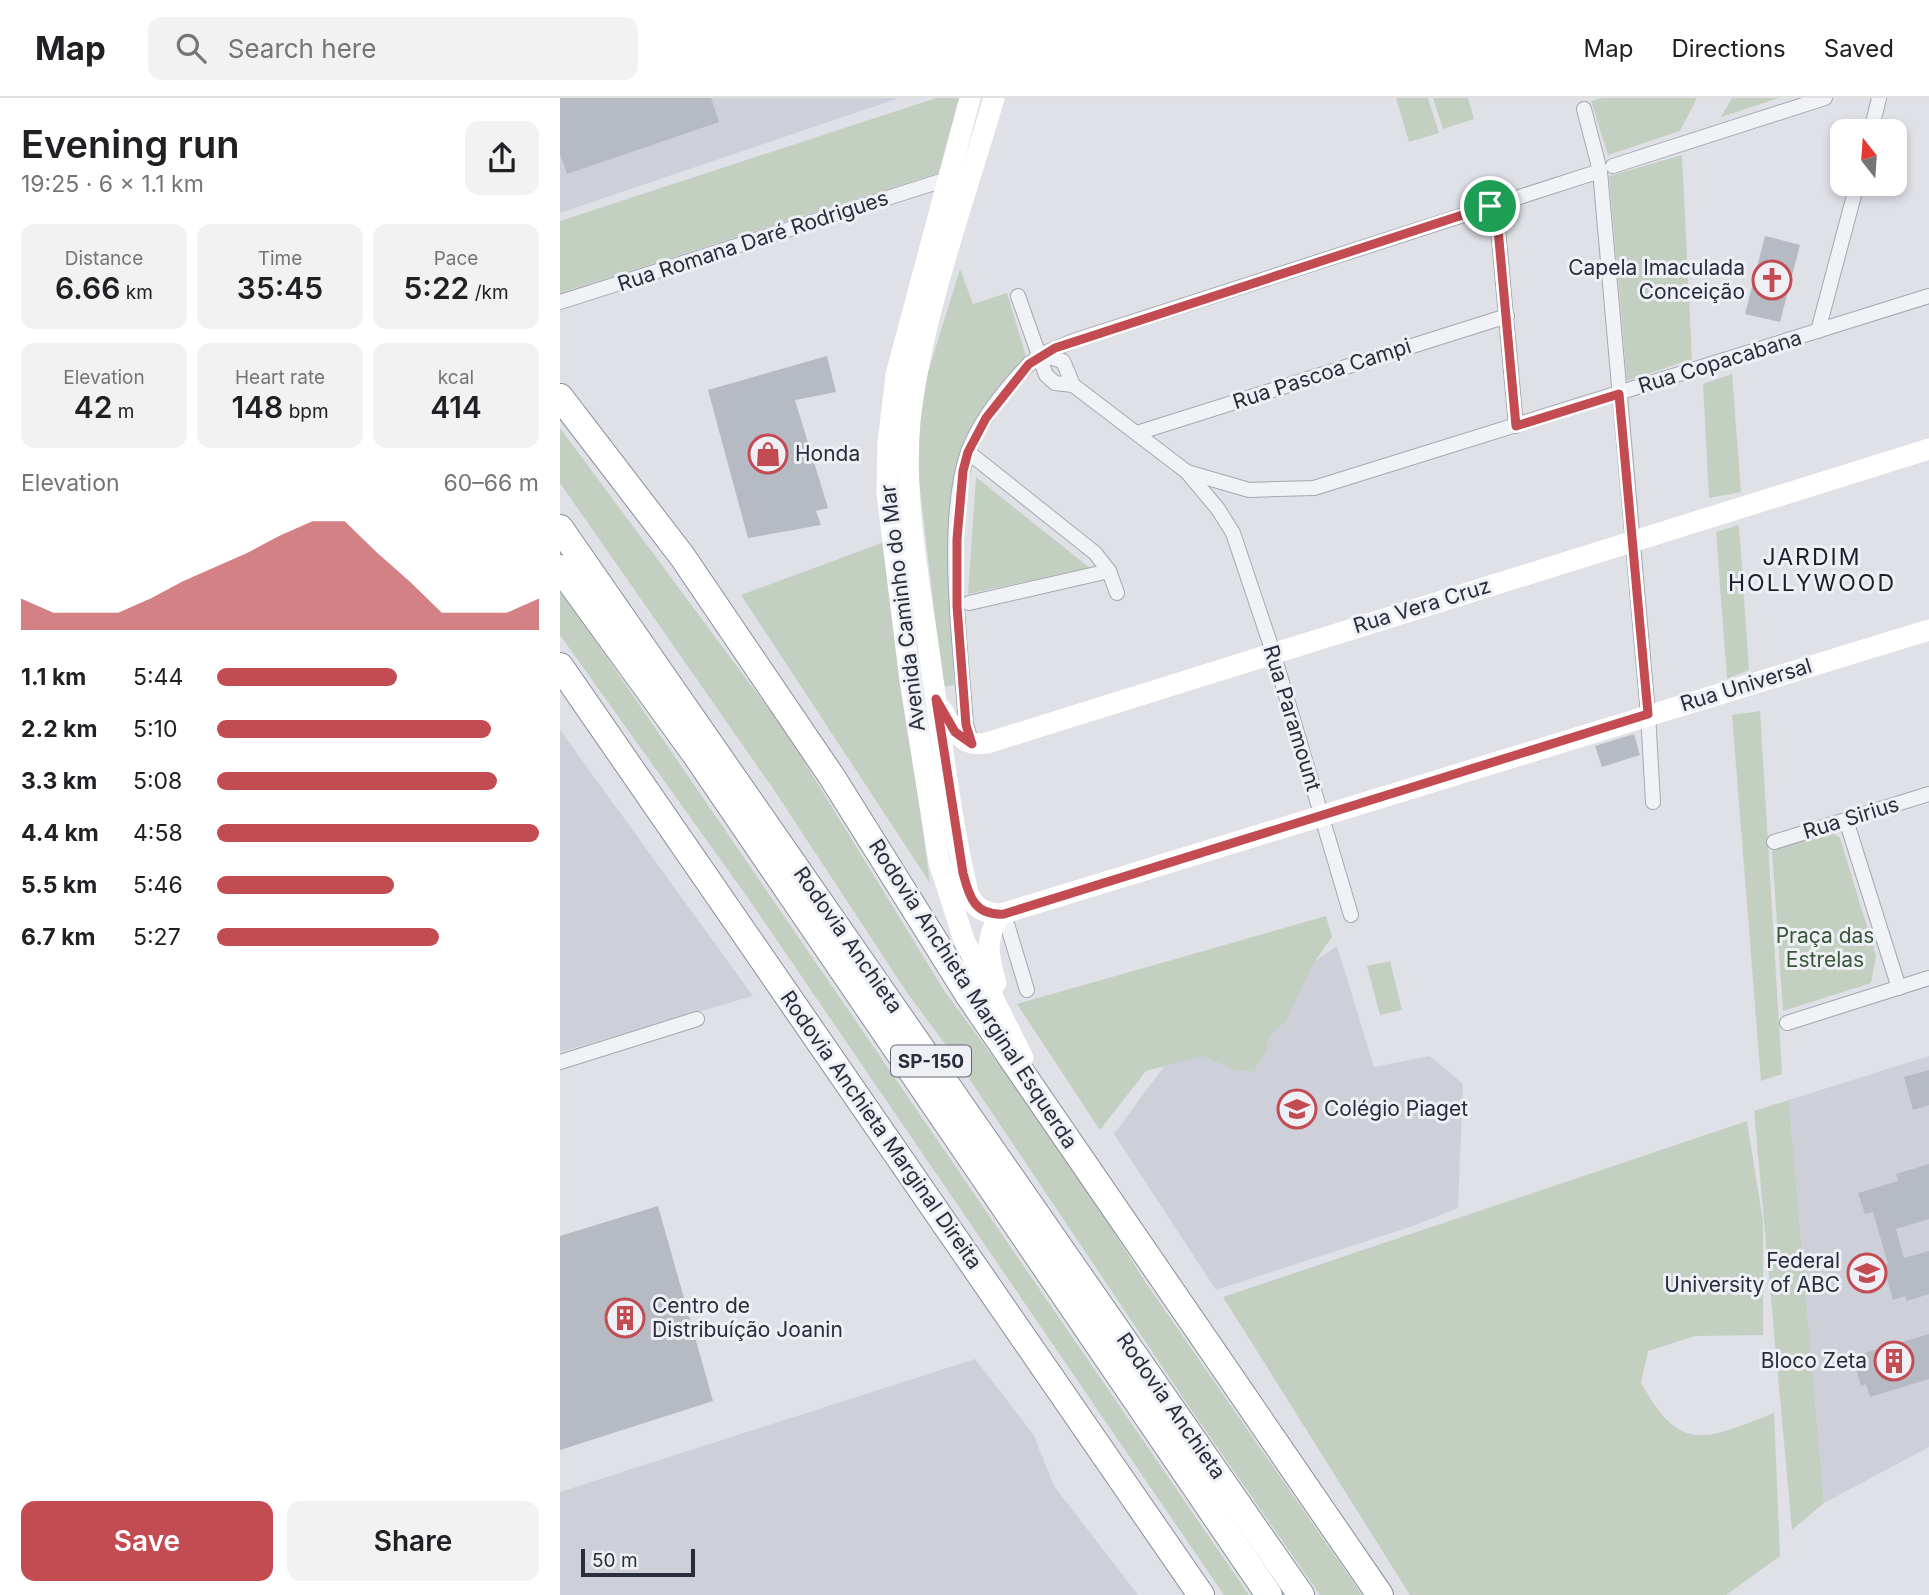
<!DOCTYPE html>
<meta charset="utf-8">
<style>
:root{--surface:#fff;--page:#f2f2f2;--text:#202124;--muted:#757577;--line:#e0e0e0;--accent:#c34c52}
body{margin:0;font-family:Inter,sans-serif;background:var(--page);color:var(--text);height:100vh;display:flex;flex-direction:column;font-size:26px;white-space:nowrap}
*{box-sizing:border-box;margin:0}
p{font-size:23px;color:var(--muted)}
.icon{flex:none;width:38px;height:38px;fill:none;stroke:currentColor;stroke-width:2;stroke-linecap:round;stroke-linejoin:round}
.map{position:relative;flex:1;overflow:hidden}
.panel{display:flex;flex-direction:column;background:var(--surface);width:560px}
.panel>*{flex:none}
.needle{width:46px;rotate:343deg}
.fabs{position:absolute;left:1270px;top:21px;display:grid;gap:14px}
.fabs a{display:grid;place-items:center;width:77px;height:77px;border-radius:14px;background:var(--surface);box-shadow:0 4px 10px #0003;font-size:35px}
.scale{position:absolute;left:21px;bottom:18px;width:114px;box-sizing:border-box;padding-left:7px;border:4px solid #292e3d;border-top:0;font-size:19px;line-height:24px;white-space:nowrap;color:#292e3d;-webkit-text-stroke:5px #eef0f5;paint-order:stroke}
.pin{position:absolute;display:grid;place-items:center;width:60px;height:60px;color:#fff;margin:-30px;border:4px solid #fff;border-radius:50%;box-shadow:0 2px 7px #0007}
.round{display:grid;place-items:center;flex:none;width:74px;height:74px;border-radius:14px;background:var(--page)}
.summary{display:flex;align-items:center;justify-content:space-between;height:119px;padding:0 21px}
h1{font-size:38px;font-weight:600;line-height:52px}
.stats{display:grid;grid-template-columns:repeat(3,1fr);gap:10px;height:119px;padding:7px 21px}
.stats div{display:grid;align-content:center;border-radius:14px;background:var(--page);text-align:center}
.stats b{font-size:30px;font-weight:600}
.stats small{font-size:19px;font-weight:400}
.stats p{font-size:19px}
.chart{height:196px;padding:14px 21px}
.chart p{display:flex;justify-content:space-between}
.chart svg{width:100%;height:126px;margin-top:7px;fill:var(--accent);opacity:.7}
.cta{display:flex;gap:14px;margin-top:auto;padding:14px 21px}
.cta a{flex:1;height:80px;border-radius:14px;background:var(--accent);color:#fff;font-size:28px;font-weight:600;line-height:80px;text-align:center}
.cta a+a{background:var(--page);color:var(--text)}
ul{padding:0 21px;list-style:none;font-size:23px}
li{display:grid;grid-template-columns:112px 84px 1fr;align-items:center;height:52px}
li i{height:18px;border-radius:9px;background:var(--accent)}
header{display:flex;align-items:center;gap:42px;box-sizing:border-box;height:98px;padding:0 35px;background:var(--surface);border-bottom:2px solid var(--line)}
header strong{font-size:33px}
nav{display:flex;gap:38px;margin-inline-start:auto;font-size:24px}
.search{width:490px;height:63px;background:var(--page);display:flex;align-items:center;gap:18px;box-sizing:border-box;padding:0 24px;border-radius:14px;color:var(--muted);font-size:26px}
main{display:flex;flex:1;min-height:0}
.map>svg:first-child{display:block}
.built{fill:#cdd0d9}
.green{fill:#c3d0c1}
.building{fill:#b6bac3}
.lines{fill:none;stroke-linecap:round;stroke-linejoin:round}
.street-casing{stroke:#a5a8b1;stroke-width:16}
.highway-casing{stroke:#878e9c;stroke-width:28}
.street{stroke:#f1f2f6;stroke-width:14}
.secondary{stroke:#fff;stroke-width:21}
.highway{stroke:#fff;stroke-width:26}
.route-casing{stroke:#fff;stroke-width:14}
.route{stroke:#c34c52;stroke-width:9}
.labels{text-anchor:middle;stroke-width:6;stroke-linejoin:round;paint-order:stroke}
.shield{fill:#eef0f5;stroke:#646874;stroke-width:2}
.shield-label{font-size:19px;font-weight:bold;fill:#292e3d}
.street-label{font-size:21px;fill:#292e3d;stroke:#eef0f5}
.poi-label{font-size:21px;fill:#292e3d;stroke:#eef0f5;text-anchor:end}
.park-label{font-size:21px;fill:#3a5737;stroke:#eef0f5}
.neighbourhood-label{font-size:23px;letter-spacing:2px;fill:#1b202e;stroke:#eef0f5}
</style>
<header>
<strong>Map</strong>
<div class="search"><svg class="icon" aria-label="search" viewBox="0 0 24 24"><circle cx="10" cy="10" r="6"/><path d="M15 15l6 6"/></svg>Search here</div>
<nav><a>Map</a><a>Directions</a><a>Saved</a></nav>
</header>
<main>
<section class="panel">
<div class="summary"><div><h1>Evening run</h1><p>19:25 · 6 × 1.1 km</p></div><a class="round"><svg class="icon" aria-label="share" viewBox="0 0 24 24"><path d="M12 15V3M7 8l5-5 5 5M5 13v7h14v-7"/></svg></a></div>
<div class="stats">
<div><p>Distance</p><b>6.66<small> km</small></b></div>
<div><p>Time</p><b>35:45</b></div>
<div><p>Pace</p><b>5:22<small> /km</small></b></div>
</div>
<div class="stats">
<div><p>Elevation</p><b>42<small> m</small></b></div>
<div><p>Heart rate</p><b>148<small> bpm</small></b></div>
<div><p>kcal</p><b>414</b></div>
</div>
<div class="chart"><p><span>Elevation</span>60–66 m</p>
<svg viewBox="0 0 160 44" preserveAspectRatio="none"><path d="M0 44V33L10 38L20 38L30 38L40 33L50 27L60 22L70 17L80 11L90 6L100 6L110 17L120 27L130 38L140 38L150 38L160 33V44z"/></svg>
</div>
<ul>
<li><b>1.1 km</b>5:44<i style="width:56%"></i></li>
<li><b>2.2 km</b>5:10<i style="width:85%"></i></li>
<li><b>3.3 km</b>5:08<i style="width:87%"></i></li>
<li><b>4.4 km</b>4:58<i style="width:100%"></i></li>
<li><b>5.5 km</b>5:46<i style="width:55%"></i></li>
<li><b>6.7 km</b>5:27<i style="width:69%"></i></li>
</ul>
<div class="cta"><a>Save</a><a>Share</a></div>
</section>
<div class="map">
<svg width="1369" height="1497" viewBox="0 0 1369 1497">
<rect width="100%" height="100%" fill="#dfe1e7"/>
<g class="built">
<polygon points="0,0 339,0 0,115"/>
<polygon points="0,632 193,898 0,954"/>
<polygon points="777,848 814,969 870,958 903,986 898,1110 853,1128 656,1192 554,1036 610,960"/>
<polygon points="1369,958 1369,1349 1264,1405 1229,1002"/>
<polygon points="415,1261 473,1336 494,1388 578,1497 0,1497 0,1394"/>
</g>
<g class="green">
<polygon points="376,0 406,0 385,73 0,195 0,123"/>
<polygon points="836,0 868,0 879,35 849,44"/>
<polygon points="873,0 908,0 914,21 883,31"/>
<polygon points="1041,0 1137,0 1120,33 1048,57 1031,3"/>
<polygon points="1172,0 1219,0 1161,19"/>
<polygon points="1122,57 1132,261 1067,283 1049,78"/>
<path d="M400 171 413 206 447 195 466 258C449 285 414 318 403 345 395 365 395 393 394 414 390 472 390 529 394 587L383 589 357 365 362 294Z"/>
<polygon points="1172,276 1181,394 1149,400 1143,286"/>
<polygon points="0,330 228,637 385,894 505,1056 586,1185 802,1497 760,1497 632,1313 394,958 348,896 214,692 0,385"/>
<polygon points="416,379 530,470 408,496"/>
<polygon points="1179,427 1189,572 1167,581 1156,434"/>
<polygon points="324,444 370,785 181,497"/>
<polygon points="0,491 689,1497 664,1497 188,800 0,537"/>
<polygon points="1200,613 1222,976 1201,983 1172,617"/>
<polygon points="1272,734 1280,740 1316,858 1311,885 1223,913 1212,753"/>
<polygon points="766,818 772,839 753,866 726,923 709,939 706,952 694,974 675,972 643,958 586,973 540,1032 457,906"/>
<polygon points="830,863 842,912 820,917 807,868"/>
<polygon points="1229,1002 1264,1405 1232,1432 1194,1013"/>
<path d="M1187 1023 1203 1124V1237L1135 1238 1088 1253 1081 1284C1120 1358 1147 1341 1214 1315L1220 1458 1166 1497H850L663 1199Z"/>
</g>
<g class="building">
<polygon points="0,0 151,0 159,24 7,76 0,56"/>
<polygon points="1205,138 1240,147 1220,224 1185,216"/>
<polygon points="267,258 276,294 235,302 268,410 256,413 261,427 188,440 148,292"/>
<polygon points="1074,636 1080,657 1042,669 1035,648"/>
<polygon points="1369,972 1369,1007 1353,1012 1344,979"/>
<polygon points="1369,1066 1369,1121 1336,1131 1344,1160 1369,1153 1369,1196 1347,1203 1345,1198 1333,1202 1323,1167 1328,1166 1313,1114 1305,1116 1298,1095 1338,1083 1336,1076"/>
<polygon points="98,1108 153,1303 0,1352 0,1138"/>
<polygon points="1369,1236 1369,1281 1310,1299 1306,1286 1301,1288 1296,1271 1301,1270 1298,1257"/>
</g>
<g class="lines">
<defs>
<g id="street">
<polyline points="1024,11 1040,73 1088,616 1093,704"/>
<polyline points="1311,33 1319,0"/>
<polyline points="1053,68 1265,0"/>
<polyline points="930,108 938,131 956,328"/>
<polyline points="458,198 486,277 495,285 513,287"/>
<polyline points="0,204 387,81"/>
<polyline points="1258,233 1297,86"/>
<polyline points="481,257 503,263 513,287 627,374 658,411 673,435 713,554 791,817"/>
<polyline points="577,335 947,218"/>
<polyline points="408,354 535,455 549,473 557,495"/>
<polyline points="627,374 689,392 754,390 1369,198"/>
<polyline points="409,505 549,473"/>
<path d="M412 646 406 627C401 551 383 425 408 354 420 321 446 290 469 266L480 257 513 243 1040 73"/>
<polyline points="1286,722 1339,890"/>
<polyline points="1214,744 1369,696"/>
<polyline points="444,816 467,892"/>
<polyline points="1227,925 1369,880"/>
<polyline points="0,964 137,921"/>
</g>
<g id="highway">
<polyline points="0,299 122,458 272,679 409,898 820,1497"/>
<polyline points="0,430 741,1497"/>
<polyline points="0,470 135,656 709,1497"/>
<polyline points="0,568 641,1497"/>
</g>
</defs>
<use href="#street" class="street-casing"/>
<use href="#highway" class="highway-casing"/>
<use href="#street" class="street"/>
<g class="secondary">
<polyline points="410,0 336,277 328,345 327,395 350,582 379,764 404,842 463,960"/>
<path d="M434 0C405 101 361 219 350 323 343 401 359 482 370 560 381 638 390 718 408 795 415 811 424 815 441 816L1369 532"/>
<path d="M382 612C393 632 402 650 427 645L1369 351"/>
<path d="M436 885C428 858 424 840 441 816"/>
</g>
<use href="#highway" class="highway"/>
</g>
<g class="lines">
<defs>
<path id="route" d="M930 108 938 131 956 328 1059 296 1088 616 444 816C415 818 409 799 403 775L376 601 395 634 412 646 406 627 397 508V441L403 373 408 354 426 320 469 266 495 250Z"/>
</defs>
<use href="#route" class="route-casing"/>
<use href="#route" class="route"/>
</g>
<defs>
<symbol id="church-ring" viewBox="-11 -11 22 22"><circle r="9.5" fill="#eef0f5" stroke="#c34c52" stroke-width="1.5"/><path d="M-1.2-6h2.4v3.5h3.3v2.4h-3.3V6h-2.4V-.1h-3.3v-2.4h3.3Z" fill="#c34c52"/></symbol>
<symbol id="shop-ring" viewBox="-11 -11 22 22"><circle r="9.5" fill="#eef0f5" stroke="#c34c52" stroke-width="1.5"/><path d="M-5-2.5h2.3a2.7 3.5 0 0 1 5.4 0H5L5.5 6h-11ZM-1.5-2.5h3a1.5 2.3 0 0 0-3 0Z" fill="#c34c52"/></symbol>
<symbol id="school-ring" viewBox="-11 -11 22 22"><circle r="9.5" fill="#eef0f5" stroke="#c34c52" stroke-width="1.5"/><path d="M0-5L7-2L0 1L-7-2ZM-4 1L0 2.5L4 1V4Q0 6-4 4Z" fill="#c34c52"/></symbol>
<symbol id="university-ring" viewBox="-11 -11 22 22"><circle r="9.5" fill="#eef0f5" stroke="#c34c52" stroke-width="1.5"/><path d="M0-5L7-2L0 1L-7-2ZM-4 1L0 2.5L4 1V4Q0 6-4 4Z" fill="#c34c52"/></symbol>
<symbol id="building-ring" viewBox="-11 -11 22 22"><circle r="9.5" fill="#eef0f5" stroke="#c34c52" stroke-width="1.5"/><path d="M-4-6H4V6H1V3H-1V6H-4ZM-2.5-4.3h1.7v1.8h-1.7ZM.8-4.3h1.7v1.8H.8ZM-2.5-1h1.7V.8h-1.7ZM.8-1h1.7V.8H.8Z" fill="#c34c52"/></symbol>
</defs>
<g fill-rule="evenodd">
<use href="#church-ring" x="1190" y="160" width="44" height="44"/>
<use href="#shop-ring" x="186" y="334" width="44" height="44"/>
<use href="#school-ring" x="715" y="989" width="44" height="44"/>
<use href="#university-ring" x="1285" y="1153" width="44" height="44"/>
<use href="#building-ring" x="43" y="1198" width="44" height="44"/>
<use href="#building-ring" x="1312" y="1241" width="44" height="44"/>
</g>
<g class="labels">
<rect class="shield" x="331" y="947.5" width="80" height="31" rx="5"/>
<g class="shield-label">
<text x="371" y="970">SP-150</text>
</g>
<g class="street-label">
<text transform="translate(193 143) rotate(-18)" y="7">Rua Romana Daré Rodrigues</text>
<text transform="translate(1160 264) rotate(-17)" y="7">Rua Copacabana</text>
<text transform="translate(762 276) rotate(-18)" y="7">Rua Pascoa Campi</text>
<text transform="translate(862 508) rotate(-17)" y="7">Rua Vera Cruz</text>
<text transform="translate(343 510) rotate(-97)" y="7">Avenida Caminho do Mar</text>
<text transform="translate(1186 587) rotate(-17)" y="7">Rua Universal</text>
<text transform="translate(732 620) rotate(73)" y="7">Rua Paramount</text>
<text transform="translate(1291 720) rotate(-17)" y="7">Rua Sirius</text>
<text transform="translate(288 842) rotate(55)" y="7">Rodovia Anchieta</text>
<text transform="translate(413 896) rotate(57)" y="7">Rodovia Anchieta Marginal Esquerda</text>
<text transform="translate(321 1032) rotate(55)" y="7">Rodovia Anchieta Marginal Direita</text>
<text transform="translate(611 1308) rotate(55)" y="7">Rodovia Anchieta</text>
</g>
<g class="poi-label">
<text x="1185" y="177">Capela Imaculada<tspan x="1185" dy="24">Conceição</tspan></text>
<text x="235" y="363" text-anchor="start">Honda</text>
<text x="764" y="1018" text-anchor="start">Colégio Piaget</text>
<text x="1280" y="1170">Federal<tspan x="1280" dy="24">University of ABC</tspan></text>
<text x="92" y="1215" text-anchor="start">Centro de<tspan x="92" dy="24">Distribuíção Joanin</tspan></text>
<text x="1307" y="1270">Bloco Zeta</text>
</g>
<g class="park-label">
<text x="1265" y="845">Praça das<tspan x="1265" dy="24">Estrelas</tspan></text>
</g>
<g class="neighbourhood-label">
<text x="1252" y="467">JARDIM<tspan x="1252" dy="26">HOLLYWOOD</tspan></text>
</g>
</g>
</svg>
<div class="fabs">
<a><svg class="needle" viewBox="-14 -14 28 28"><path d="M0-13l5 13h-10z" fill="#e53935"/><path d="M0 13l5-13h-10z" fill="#757577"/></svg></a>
</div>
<div class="scale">50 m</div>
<div class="pin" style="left:930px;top:108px;background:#1e9e55"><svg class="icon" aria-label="arrive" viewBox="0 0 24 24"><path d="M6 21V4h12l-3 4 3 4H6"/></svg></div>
</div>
</main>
